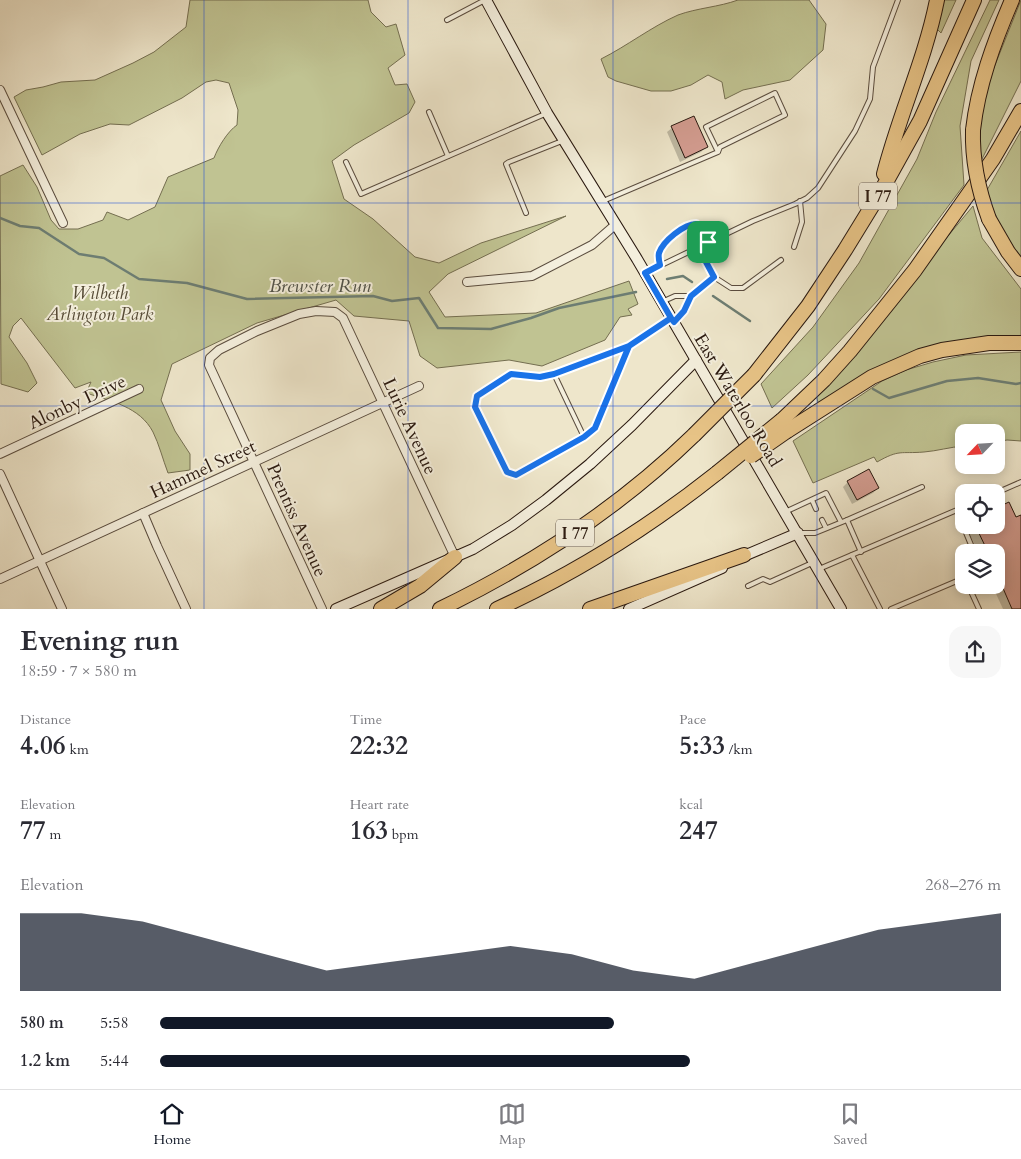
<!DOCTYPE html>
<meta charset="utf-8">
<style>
:root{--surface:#fff;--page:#f7f7f7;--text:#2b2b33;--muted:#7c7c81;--line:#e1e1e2;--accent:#111827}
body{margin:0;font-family:Cardo,serif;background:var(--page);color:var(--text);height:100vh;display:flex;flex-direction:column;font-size:19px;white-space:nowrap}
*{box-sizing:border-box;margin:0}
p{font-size:16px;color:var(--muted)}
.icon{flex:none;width:28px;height:28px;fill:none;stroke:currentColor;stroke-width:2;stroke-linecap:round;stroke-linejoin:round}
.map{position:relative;height:609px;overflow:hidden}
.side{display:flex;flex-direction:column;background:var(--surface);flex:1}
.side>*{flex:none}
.needle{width:32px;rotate:245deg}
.controls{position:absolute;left:955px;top:424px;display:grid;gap:10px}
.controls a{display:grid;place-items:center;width:50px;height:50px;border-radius:10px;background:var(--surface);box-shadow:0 2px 12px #0003;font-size:25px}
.pin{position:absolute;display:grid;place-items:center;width:42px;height:42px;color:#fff;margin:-21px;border-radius:10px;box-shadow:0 2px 8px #0006}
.round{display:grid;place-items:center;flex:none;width:52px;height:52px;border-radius:15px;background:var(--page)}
.head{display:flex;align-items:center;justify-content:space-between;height:85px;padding:0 20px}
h1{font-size:28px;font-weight:700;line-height:38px}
.stats{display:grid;grid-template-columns:repeat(3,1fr);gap:8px;height:85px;padding:5px 20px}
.stats div{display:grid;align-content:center}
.stats b{font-size:25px;font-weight:700}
.stats small{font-size:14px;font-weight:400}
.stats p{font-size:14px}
.chart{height:140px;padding:10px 20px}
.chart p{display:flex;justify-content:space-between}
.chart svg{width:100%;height:90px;margin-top:5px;fill:var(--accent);opacity:.7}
ul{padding:0 20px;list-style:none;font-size:16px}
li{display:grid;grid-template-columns:80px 60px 1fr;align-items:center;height:38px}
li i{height:12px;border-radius:6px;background:var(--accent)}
.tab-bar{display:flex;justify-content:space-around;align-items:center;height:70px;border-top:1px solid var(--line);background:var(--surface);font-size:14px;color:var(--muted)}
.tab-bar a{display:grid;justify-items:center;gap:2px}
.tab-bar .on{color:var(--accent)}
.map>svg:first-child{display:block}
.green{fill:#c0c392;stroke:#746e50}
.shadow{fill:#0003}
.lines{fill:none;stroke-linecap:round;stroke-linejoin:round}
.stream{stroke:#6d7d72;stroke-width:2.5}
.building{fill:#d39c90;stroke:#29180f}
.service-casing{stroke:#5a4c3e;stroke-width:6}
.minor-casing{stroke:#5a4c3e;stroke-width:10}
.secondary-casing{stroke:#29180f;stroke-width:12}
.motorway-casing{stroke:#29180f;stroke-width:16}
.service{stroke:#f4efdd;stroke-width:4}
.minor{stroke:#f4efdd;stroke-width:8}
.secondary{stroke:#f4efdd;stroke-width:10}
.motorway{stroke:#e7c386;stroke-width:14}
.motorway-bridge-casing{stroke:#29180f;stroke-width:16;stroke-linecap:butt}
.motorway-bridge{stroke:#e7c386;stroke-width:14}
.route-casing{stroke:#fff;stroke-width:10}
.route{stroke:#1a73e8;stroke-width:6}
.grid{fill:none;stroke:#1d4ed8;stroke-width:1;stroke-opacity:0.55}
.labels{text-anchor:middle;stroke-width:4;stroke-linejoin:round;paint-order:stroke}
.shield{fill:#f4efdd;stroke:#66584d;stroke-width:1}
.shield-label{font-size:16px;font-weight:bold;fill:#29180f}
.park-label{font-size:18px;font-style:italic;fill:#564b36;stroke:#f4efdd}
.street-label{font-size:18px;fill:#29180f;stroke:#f4efdd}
.water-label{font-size:19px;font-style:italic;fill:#515349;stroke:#f4efdd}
</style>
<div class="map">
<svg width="1021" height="609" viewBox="0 0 1021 609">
<rect width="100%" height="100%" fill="#eee6cb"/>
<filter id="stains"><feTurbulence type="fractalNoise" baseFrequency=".004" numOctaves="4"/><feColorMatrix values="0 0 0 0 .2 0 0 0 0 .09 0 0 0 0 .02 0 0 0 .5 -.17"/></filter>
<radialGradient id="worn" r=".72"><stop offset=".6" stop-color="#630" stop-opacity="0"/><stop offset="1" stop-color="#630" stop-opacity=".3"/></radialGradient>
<g class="green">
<path d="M190 0H368L371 12 386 27 396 24 405 55 388 68 395 85 407 84 415 102 409 113 354 145 332 161 344 199 373 219 415 257 439 263 481 243 566 216 448 274 429 292 445 317 536 313 629 281 638 304 628 309 632 315 620 317 605 340 542 366 509 360 437 368 420 356 409 321 354 316 336 300 257 323 172 364 161 400 175 431 190 454V470L168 473C163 460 159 444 153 432 140 407 111 401 86 393L91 382 75 388 21 318 13 326 9 337 27 363 37 383 28 392 1 384 0 176 23 165 37 187 51 220 59 229H78L103 220 107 212 128 220 155 207 168 177 214 158C218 147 228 131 237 125L238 110 229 83 216 80 206 82 182 98 129 125 110 124 80 134 42 155 14 97 26 90 43 87 61 82 95 80 133 63 154 52 186 27Z"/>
<path d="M738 0H809L826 24 823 50 790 80 743 90 725 99 722 82 708 75 691 85 671 91H651L616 81 608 77 601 59C627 46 651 27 678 15 697 8 719 7 738 0Z"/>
<polygon points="943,0 956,0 941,33 936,28"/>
<polygon points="990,0 999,0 971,61 960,126 964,185 879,299 808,375 772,408 761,384 813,327 859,263 917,159 936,112"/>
<polygon points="1021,0 1021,81 981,161 978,126 981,100"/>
<polygon points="1021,131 1021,258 996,221 987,190"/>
<polygon points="973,206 982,238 1021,289 1021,338 965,340 819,407 816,394"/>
<path d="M1021 352V441L1007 440 996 442V432H964V446C950 447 937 451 924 452 900 454 900 449 877 462L874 457 813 483 793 441 882 381 906 370 933 362 966 355Z"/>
</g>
<g class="shadow">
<polygon points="672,128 706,147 701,152 680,162 667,132"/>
<polygon points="848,482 878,488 873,493 852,504 843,487"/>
<polygon points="1021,517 1021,609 1003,609 992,585 996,585 996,552 978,552 966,526 996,525"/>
</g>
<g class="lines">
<g class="stream">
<polyline points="0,218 20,226 39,228 79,254 104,258 139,279 187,283 247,299 373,296 392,301 419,298 438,328 491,329 531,318 559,308 636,292"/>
<polyline points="667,279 683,276 692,282"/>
<polyline points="713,296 750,321"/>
<polyline points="873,389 889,398 947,381 978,378 1016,384 1021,383"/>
</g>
</g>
<g class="building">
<polygon points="694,116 708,147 685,158 671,126"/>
<polygon points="869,469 879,488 857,500 847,481"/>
<polygon points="1009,502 1016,517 1021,515 1021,609 1012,609 996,572 996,552 988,552 975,525 996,525 996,508"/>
</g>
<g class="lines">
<defs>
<g id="service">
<polyline points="447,20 485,0"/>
<polyline points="429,112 448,156"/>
<polyline points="346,162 361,194 545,114"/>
<polyline points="603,201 718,152 720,147 785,115 775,93 706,127 718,152"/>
<polyline points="526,213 506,164 509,162 562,141"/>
<polyline points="794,247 802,222 800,201"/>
<path d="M660 265C659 261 658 257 659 253 663 241 684 224 696 224L708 242"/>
<polyline points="647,272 753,221 795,204 807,198 818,188 855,131 870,99 873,67 898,0"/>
<polyline points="714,277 731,288 743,288 781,260"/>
<polyline points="691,296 714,277 698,247"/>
<polyline points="664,301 675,296 691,296 684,311 675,321"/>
<polyline points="629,346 598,422 595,428 584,437 554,374 629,346 671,318"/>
<polyline points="554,374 540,377 511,374 477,396 475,407 507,472 516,475 584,437"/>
<polyline points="996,493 1021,482"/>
<polyline points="812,500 816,509"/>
<polyline points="957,511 974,552"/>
<polyline points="785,512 826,493 841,522"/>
<polyline points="822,520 826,528"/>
<polyline points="847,520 922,487"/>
<polyline points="799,533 815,533 847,520 861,552"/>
<polyline points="852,555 880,609"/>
<polyline points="819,569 964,507"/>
<polyline points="968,585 979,609"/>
<polyline points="748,586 763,579 770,582 812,563"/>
<polyline points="891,609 964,578"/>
</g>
<g id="minor">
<polyline points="0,90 63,223"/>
<polyline points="467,282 532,276 592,245 615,225"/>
<polyline points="0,454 139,389"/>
<polyline points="0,474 62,609"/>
<polyline points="143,513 157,546 186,609"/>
<polyline points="0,579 419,386"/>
<polyline points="322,609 209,365 210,358 219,350 257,331 299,314 316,311 335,312 343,318 455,557"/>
</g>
<g id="secondary">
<polyline points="486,0 547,113 637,259 841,609"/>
<polyline points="739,558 798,533"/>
<polyline points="336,609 473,549 512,525 546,500 590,464 632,425 696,360"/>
<polyline points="629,609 722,568"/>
</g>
<g id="motorway">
<path d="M973 130C978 85 994 42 1012 0"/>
<path d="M884 174C899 115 925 60 937 0"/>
<polyline points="989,219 1008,252 1021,269"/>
<polyline points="754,375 808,306 845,250 880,193 920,121 974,0"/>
<polyline points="782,420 824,380 850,351 915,270 993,159 1021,111"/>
<polyline points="787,431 872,377 920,356 942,350 989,343 1021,343"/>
<polyline points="381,609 420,586 455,557"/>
<path d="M440 609C533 564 619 508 694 435"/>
<path d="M497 609C576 573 649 527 717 473"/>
<polyline points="590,609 744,555"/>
</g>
</defs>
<use href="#service" class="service-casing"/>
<use href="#minor" class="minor-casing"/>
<use href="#secondary" class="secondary-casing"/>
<use href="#motorway" class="motorway-casing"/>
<use href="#service" class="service"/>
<use href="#minor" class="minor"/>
<use href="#secondary" class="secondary"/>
<use href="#motorway" class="motorway"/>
<defs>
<g id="motorway-bridge">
<path d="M973 130C972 162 978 189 989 219"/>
<polyline points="694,435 754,375"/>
<polyline points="751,456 787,431"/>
<polyline points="717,473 782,420"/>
</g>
</defs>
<use href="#motorway-bridge" class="motorway-bridge-casing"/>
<use href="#motorway-bridge" class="motorway-bridge"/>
</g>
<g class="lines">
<defs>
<path id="route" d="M708 242 696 224C684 224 663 241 659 253 658 257 659 261 660 265L645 273 671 318 629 346 595 428 584 437 516 475 507 472 475 407 477 396 511 374 540 377 554 374 629 346 671 318 674 322 684 311 691 296 714 277 698 247 708 242"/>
</defs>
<use href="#route" class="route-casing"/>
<use href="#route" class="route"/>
</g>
<path class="grid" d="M204 0V609M408 0V609M613 0V609M817 0V609M0 203H1021M0 406H1021"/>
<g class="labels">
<g class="shield">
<rect x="859" y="182.5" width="38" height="27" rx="4"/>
<rect x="556" y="519.5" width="38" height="27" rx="4"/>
</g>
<g class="shield-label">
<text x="878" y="202">I 77</text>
<text x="575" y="539">I 77</text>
</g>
<g class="park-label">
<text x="100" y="299">Wilbeth<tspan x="100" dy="21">Arlington Park</tspan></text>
</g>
<g class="street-label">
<text transform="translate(738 400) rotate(59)" y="6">East Waterloo Road</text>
<text transform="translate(77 402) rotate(-25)" y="6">Alonby Drive</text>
<text transform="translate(410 426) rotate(65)" y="6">Lurie Avenue</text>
<text transform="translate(203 469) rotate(-25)" y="6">Hammel Street</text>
<text transform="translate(297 520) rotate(66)" y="6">Prentiss Avenue</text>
</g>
<g class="water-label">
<text x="320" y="292">Brewster Run</text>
</g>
</g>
<rect width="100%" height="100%" filter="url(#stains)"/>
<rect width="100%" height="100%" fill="url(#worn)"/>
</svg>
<div class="controls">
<a><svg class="needle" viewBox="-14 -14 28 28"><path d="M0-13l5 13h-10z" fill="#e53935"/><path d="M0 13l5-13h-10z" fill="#7c7c81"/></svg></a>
<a><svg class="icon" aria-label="locate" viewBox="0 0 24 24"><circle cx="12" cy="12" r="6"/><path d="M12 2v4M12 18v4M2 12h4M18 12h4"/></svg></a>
<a><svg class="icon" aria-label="layers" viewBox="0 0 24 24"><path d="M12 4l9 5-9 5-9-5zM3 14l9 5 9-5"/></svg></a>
</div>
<div class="pin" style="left:708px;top:242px;background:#1e9e55"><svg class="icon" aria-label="arrive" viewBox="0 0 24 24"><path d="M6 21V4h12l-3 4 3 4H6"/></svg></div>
</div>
<section class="side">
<div class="head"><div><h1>Evening run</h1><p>18:59 · 7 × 580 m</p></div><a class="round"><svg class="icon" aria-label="share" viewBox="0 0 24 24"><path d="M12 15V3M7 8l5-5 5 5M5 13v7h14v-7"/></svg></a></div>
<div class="stats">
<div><p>Distance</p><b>4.06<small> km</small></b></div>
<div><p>Time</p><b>22:32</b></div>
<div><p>Pace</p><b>5:33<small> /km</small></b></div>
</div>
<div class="stats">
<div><p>Elevation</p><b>77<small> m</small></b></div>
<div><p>Heart rate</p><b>163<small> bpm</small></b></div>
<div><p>kcal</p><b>247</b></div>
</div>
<div class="chart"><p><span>Elevation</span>268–276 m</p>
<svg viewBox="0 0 160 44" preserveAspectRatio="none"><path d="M0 44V6L10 6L20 10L30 18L40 26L50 34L60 30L70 26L80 22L90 26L100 34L110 38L120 30L130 22L140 14L150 10L160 6V44z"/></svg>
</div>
<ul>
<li><b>580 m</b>5:58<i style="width:54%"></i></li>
<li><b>1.2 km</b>5:44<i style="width:63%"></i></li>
</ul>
</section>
<nav class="tab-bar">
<a class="on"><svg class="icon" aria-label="home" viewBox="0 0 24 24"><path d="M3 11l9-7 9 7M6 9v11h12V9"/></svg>Home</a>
<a><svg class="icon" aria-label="map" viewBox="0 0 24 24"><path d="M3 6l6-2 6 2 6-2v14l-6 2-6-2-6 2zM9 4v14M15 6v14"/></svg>Map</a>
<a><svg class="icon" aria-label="saved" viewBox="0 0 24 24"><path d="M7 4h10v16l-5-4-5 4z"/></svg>Saved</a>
</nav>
